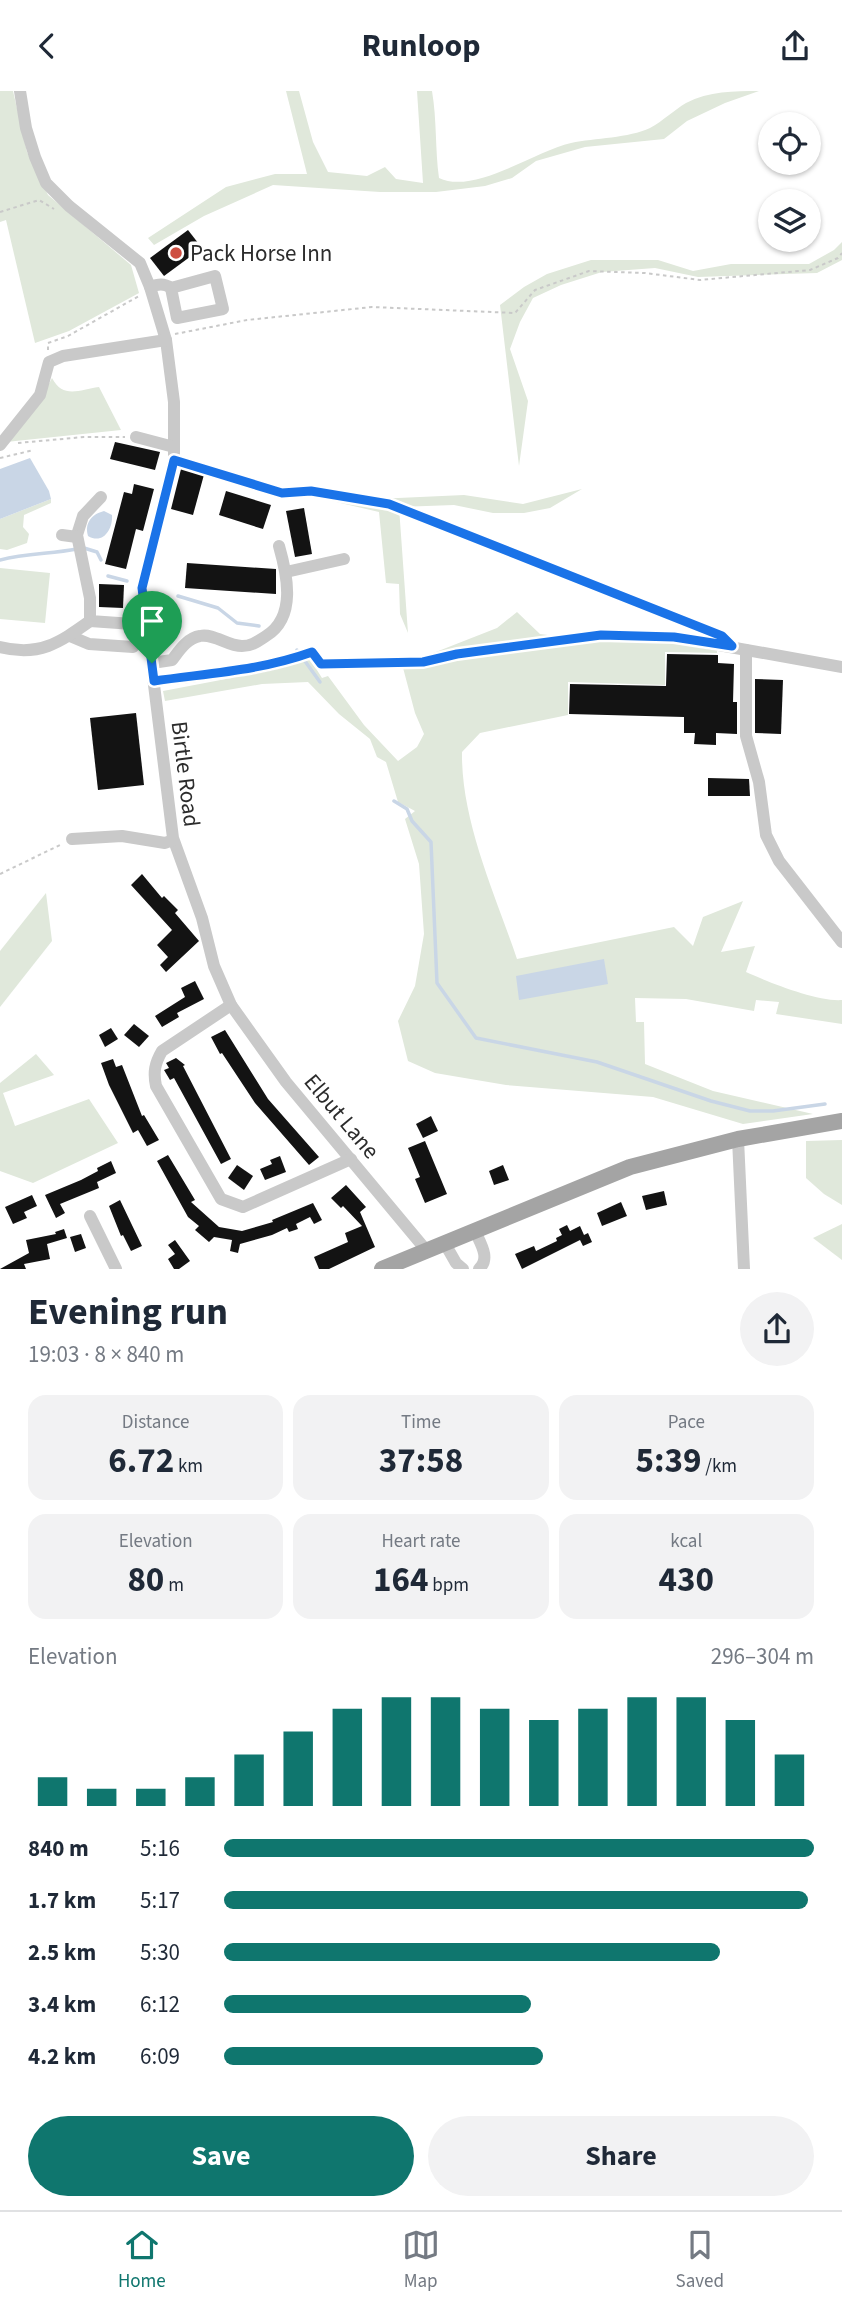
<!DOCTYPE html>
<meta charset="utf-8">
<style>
:root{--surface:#fff;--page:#f2f2f3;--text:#1f2937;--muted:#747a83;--line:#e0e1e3;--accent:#0f766e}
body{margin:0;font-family:"Source Sans 3",sans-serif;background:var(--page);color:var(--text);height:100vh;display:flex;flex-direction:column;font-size:26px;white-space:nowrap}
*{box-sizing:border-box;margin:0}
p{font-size:23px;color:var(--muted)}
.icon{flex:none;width:38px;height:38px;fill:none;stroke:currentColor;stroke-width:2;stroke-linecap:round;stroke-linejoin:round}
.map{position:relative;height:1178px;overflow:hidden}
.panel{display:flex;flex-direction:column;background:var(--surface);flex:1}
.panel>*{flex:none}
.fabs{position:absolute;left:758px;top:21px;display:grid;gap:14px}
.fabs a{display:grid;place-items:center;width:63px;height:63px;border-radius:50%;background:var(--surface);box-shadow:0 2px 5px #0004;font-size:35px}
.pin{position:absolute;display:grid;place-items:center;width:60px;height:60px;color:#fff;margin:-72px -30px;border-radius:50% 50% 50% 0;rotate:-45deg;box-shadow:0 0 7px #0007}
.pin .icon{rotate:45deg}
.round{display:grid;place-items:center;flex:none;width:74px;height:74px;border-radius:37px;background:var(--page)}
.summary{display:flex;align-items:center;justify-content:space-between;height:119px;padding:0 28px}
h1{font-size:38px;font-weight:700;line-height:52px}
.figures{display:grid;grid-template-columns:repeat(3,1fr);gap:10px;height:119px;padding:7px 28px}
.figures div{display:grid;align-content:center;border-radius:18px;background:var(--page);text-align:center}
.figures b{font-size:35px;font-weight:700}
.figures small{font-size:19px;font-weight:400}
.figures p{font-size:19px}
.chart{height:196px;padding:14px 28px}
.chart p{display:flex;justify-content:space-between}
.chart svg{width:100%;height:126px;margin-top:7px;stroke:var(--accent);stroke-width:6}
.button{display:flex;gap:14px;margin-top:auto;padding:14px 28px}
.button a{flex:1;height:80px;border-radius:42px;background:var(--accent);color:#fff;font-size:28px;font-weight:700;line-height:80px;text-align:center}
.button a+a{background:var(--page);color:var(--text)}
ul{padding:0 28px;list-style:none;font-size:23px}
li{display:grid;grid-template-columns:112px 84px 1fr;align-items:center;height:52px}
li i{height:18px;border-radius:9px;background:var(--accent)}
header{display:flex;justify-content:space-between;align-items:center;height:91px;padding:0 28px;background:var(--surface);font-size:32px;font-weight:700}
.dock{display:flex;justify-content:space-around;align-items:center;height:98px;border-top:2px solid var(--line);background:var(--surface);font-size:19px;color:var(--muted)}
.dock a{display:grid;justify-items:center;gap:4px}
.dock .current{color:var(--accent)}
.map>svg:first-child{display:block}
.green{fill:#e0e8db}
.water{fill:#c9d6e6}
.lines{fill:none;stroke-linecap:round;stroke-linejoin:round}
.stream{stroke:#c9d6e6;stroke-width:3.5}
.building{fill:#131313}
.path{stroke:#c9c9c9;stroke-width:2;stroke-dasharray:3.5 3.5;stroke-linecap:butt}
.minor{stroke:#c9c9c9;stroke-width:12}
.major{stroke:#a4a4a4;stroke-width:16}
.route-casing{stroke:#fff;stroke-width:14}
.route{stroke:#1a73e8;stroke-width:9}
.poi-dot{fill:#ce4f42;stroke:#fff;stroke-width:2.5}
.labels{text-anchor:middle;stroke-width:7;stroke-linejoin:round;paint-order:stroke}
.poi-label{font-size:23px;fill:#2c2c2c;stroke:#fff;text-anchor:start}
.street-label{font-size:23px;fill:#2c2c2c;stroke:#fff}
</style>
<header><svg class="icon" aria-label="back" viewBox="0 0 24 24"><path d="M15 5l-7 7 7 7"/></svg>Runloop<svg class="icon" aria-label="share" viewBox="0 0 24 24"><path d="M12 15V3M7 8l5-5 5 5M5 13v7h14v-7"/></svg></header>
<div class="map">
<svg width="842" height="1178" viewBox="0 0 842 1178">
<rect width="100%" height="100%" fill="#fff"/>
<g class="green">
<polygon points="0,0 13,0 27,61 48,104 131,174 139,202 69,240 35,252 6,129 0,131"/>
<path d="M286 0H299L313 51 328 81 367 85 385 76 396 88 423 92 417 0H432C437 29 435 58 439 87 474 104 535 60 571 52 595 47 629 47 650 37 663 30 674 19 686 12 709 0 734 0 759 0L725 12 687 30 664 48 585 56 536 70 512 87 485 95 436 101H380L273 94 204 125 154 154 148 147 226 96 275 83H307Z"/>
<polygon points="842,151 842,169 817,182 698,186 655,177 602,181 561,194 533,207 520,231 510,258 528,310 519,375 500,214 524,196 547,183 591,169 658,169 693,180 731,173 809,173 834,159"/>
<path d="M52 287C63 308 79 299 99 296L121 339 6 351 42 306Z"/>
<polygon points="582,398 550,417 524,422 493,422 454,414 399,416 408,542 400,523 399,493 386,492 379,421 332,410 464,404 523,413"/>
<polygon points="51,408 51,412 24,424 23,436 29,443 27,452 7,459 0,458 0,428"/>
<polygon points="0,477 50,482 45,532 0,528"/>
<polygon points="517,521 540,543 564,546 458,560 443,565 418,568 497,537"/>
<path d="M596 547 674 549 717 557V562L665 561V594L568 591V624L480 642 462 661C461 730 495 803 517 868L674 836 693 855 703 826 743 810 721 861 755 855 746 881C768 891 818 911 842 909V933L776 923 779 911 756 909 754 920 686 908 635 907 636 931H644L645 973 713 1000 813 1023 743 1033 653 1006 506 994 435 982 408 970 398 930 415 895 424 843 419 773 405 728 415 720 398 711 386 671 377 666 370 648 339 623 308 591 262 593 165 610 163 600 278 578 310 568 322 587 328 585 364 634 398 670 417 656 424 643 415 622 402 573H435L461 565 553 556Z"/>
<polygon points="46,802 52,850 0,916 0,860"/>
<polygon points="36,963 54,984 3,1002 15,1035 89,1008 118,1052 33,1092 0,1080 0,992"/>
<polygon points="842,1049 842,1114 824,1103 806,1087 806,1050"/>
<polygon points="842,1133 842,1169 813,1147"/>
</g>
<g class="water">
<polygon points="30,367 49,400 51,408 0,428 0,378"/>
<path d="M104 420 112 424C113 438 103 454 88 445 84 432 92 423 104 420Z"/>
<polygon points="604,868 608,893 519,909 516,885"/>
</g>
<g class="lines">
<g class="stream">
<polyline points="84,457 97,461 101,469"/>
<path d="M0 469C26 462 51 463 77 458"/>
<polyline points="108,485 127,490"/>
<polyline points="178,505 218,517 237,532 259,535"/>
<polyline points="297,559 320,591"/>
<polyline points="394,710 407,718 412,730 431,751 437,892 476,947 597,971 711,1010 750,1020 773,1020 825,1013"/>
</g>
</g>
<g class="building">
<polygon points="188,139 202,157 164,185 150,167"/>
<polygon points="115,351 160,361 155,379 110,368"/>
<polygon points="182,374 205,380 193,424 171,418"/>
<polygon points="134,393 154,398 143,440 136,438 126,478 105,473 124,401 132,403"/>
<polygon points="226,400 271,414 263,438 219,424"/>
<polygon points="304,417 312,463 295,466 286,420"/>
<polygon points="187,472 276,478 276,503 185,497"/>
<polygon points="99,493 124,494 123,517 99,516"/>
<polygon points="667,563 718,564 718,572 734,573 733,611 737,611 737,643 716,642 716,654 694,653 695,642 684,642 684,626 569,623 570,593 666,595"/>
<polygon points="755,588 783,589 781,643 755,642"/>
<polygon points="136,622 144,694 98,699 90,627"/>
<polygon points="708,687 749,688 750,705 708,705"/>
<polygon points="142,783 162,807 164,805 178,819 175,822 199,850 166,881 160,874 168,866 157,854 172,839 131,794"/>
<polygon points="195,890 204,908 177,922 179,926 162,936 155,925 185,906 181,897"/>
<polygon points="134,933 149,945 139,956 124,944"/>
<polygon points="111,937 118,948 105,956 99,944"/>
<polygon points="225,939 268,1008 319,1066 309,1074 255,1012 222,962 220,963 211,946"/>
<polygon points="176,967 185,974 183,975 231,1068 221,1073 174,987 170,989 164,979 169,977 166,972"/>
<polygon points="113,968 116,976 122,974 142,1025 144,1024 159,1049 147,1055 138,1039 133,1042 109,994 101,972"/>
<polygon points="431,1025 438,1040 423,1047 416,1033"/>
<polygon points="425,1050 447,1103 425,1112 415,1088 420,1086 408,1057"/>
<polygon points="168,1064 195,1109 191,1111 219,1136 242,1140 273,1131 272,1129 313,1112 322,1129 314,1133 310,1126 296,1133 298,1138 289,1141 287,1137 272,1144 240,1153 238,1162 230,1160 232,1149 214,1146 209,1151 195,1139 199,1135 188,1126 157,1070"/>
<polygon points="280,1065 286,1081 265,1089 260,1078 272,1073 270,1069"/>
<polygon points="111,1070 116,1082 97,1091 99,1097 60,1113 65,1122 56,1127 45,1104 81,1089 98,1080 97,1077"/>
<polygon points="237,1074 253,1085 244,1099 228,1087"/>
<polygon points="503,1074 509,1089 494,1094 489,1080"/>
<polygon points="346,1094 366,1116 360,1121 375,1156 329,1178 319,1178 314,1166 348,1151 345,1142 362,1135 343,1115 341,1117 331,1107"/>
<polygon points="664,1100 667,1114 646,1119 642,1105"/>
<polygon points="32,1104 37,1115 24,1121 27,1127 13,1133 5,1116"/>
<polygon points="120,1109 142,1155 131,1160 123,1144 121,1145 109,1115"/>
<polygon points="621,1111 627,1125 602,1135 597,1122"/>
<polygon points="567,1134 570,1140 580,1135 584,1144 588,1142 592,1151 583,1155 580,1149 522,1178 515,1163 534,1155 536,1160 557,1150 556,1147 562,1144 559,1138"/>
<polygon points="64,1138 67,1147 47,1153 50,1168 24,1173 26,1178 0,1178 29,1162 26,1149 56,1143 55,1141"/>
<polygon points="81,1143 86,1157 75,1161 70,1146"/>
<polygon points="175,1149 190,1170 179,1178 174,1178 168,1168 175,1163 168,1154"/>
</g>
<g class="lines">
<g class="path">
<polyline points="0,121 39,109 54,118"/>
<polyline points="175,243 247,229 372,216 515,222 535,199 589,180 645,182 700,189 810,179 838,167 842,162"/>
<polyline points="48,259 48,252 68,245 139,205"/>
<polyline points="18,352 84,346 125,346"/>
<polyline points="0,367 34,359"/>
<polyline points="185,372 282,403 311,400 389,413 706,539"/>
<polyline points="436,569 457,563 601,544 663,545"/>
<polyline points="0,783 62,753"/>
</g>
<g class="minor">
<polyline points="20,0 26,37 35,66 46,92 69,115 140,172 150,196 166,249 174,311 174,369 142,497 173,747 202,827 214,875 231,914 286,991 426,1159"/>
<path d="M150 196C158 193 164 192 171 197L215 185 223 218 177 227 171 197"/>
<polyline points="136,346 174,356"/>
<polyline points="0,354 40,304 49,271 63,265 166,249"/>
<polyline points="101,406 83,425 77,444 90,507 90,530 147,534"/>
<polyline points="62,444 77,446"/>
<polyline points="286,481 344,468"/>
<polyline points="70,545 89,553 133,556"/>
<polyline points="674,546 842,576"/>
<path d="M0 556C39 566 59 552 90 530"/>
<polyline points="746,559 746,645 759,691 766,744 779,770 842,851"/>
<path d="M152 572 172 569C179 560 187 547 200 545 214 542 227 555 242 555 252 555 258 550 266 545 297 526 287 483 279 455"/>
<path d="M154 590C208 583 261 581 312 561L321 573 423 571"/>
<polyline points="72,748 122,745 165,752 173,749"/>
<path d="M231 914 162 960C155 972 153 981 156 995L221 1108 243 1116 351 1068"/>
<polyline points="738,1048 744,1178"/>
<polyline points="90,1125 116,1178"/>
<path d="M475 1140C480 1152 491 1167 479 1178"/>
<polyline points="444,1151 456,1172 463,1178"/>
</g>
<polyline class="major" points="382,1178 630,1076 738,1048 842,1030"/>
</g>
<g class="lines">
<defs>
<path id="route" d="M174 369 282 402 311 400 389 413 722 545 732 555 674 546 601 544 457 563 423 571 321 573 312 561C259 580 209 582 154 590L142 497Z"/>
</defs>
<use href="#route" class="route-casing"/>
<use href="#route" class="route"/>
</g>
<circle class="poi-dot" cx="176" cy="162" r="7"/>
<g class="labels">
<g class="poi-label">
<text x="190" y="170">Pack Horse Inn</text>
</g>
<g class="street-label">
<text transform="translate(186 683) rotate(83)" y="8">Birtle Road</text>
<text transform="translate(342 1025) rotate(50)" y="8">Elbut Lane</text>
</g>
</g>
</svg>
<div class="fabs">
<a><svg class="icon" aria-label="locate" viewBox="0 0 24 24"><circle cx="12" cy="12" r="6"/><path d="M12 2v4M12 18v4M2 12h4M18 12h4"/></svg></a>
<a><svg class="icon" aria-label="layers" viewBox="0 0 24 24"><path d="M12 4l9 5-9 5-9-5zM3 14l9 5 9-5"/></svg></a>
</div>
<div class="pin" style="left:152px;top:572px;background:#1e9e55"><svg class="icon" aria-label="arrive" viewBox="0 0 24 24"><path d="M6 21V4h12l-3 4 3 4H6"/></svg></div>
</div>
<section class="panel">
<div class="summary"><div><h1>Evening run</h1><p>19:03 · 8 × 840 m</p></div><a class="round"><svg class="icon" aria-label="share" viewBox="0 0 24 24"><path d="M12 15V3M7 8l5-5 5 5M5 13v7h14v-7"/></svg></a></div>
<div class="figures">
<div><p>Distance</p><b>6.72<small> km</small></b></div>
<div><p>Time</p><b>37:58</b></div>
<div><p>Pace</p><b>5:39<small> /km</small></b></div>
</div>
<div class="figures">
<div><p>Elevation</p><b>80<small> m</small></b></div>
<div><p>Heart rate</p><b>164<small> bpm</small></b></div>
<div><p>kcal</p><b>430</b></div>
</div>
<div class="chart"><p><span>Elevation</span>296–304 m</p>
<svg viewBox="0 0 160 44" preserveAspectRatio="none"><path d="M5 44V34M15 44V38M25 44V38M35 44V34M45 44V26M55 44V18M65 44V10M75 44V6M85 44V6M95 44V10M105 44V14M115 44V10M125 44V6M135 44V6M145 44V14M155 44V26"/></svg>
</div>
<ul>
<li><b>840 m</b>5:16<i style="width:100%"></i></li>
<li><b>1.7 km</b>5:17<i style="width:99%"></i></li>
<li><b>2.5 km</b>5:30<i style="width:84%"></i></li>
<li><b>3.4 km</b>6:12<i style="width:52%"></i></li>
<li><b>4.2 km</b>6:09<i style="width:54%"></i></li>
</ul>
<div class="button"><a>Save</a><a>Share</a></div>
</section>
<nav class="dock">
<a class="current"><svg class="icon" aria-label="home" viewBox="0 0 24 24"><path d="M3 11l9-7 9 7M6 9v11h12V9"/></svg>Home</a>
<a><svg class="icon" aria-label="map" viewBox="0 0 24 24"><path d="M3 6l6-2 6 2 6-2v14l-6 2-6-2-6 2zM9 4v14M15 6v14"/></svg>Map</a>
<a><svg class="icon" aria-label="saved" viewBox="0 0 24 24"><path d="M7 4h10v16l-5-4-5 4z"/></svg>Saved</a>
</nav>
